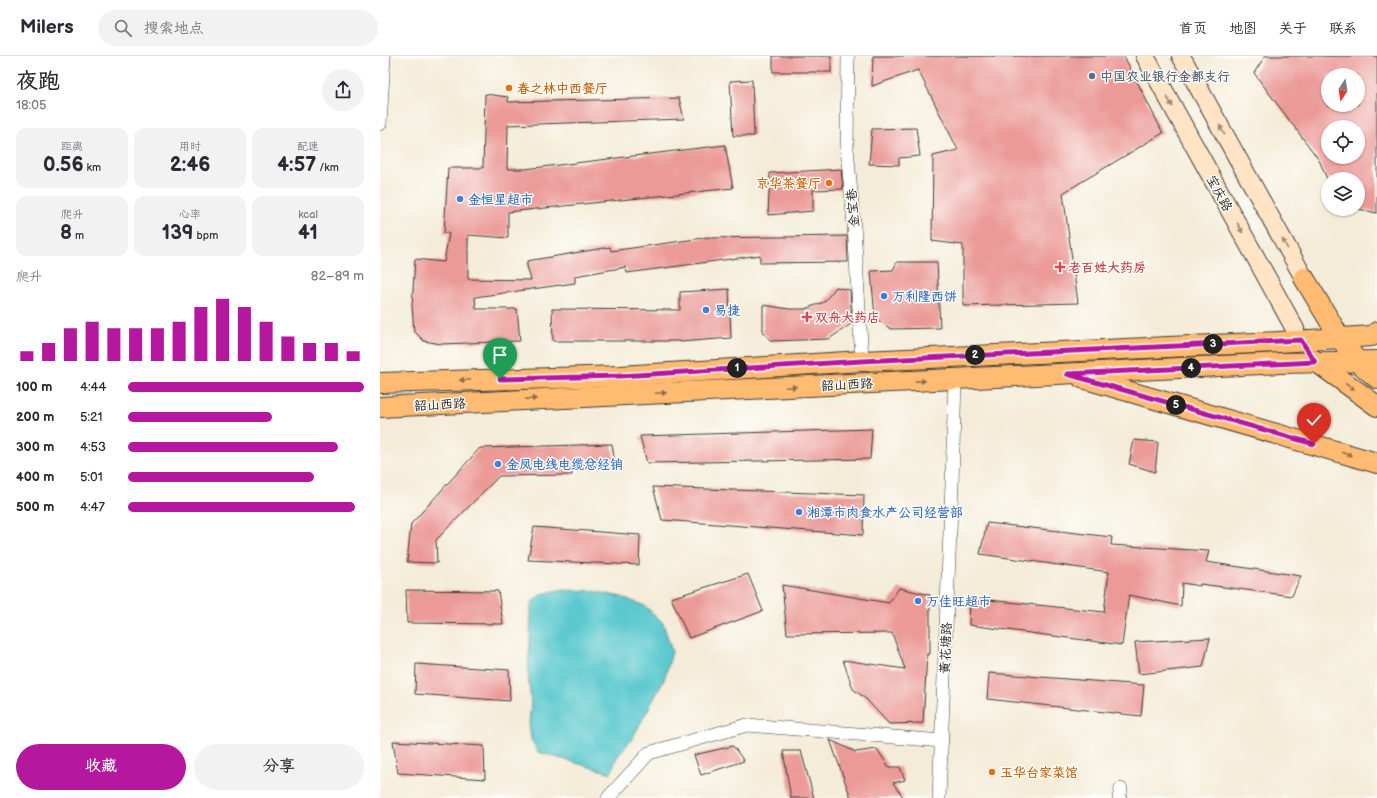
<!DOCTYPE html>
<html lang="zh">
<meta charset="utf-8">
<style>
:root{--surface:#fff;--page:#f2f2f3;--text:#2b2b33;--muted:#7c7c81;--line:#e1e1e2;--accent:#b5179e}
body{margin:0;font-family:"Balsamiq Sans","LXGW WenKai TC",sans-serif;background:var(--page);color:var(--text);height:100vh;display:flex;flex-direction:column;font-size:15px;white-space:nowrap}
*{box-sizing:border-box;margin:0}
p{font-size:13px;color:var(--muted)}
.icon{flex:none;width:22px;height:22px;fill:none;stroke:currentColor;stroke-width:2;stroke-linecap:round;stroke-linejoin:round}
.map{position:relative;flex:1;overflow:hidden}
.side{display:flex;flex-direction:column;background:var(--surface);width:380px}
.side>*{flex:none}
.needle{width:26px;rotate:192deg}
.fabs{position:absolute;left:941px;top:12px;display:grid;gap:8px}
.fabs a{display:grid;place-items:center;width:44px;height:44px;border-radius:50%;background:var(--surface);box-shadow:0 1px 3px #0004;font-size:20px}
.pin{position:absolute;display:grid;place-items:center;width:34px;height:34px;color:#fff;margin:-41px -17px;border-radius:50% 50% 50% 0;rotate:-45deg;box-shadow:0 0 4px #0007}
.pin .icon{rotate:45deg}
.km{position:absolute;width:20px;height:20px;margin:-10px;border-radius:50%;background:#222;color:#fff;font-size:11px;line-height:20px;text-align:center}
.round{display:grid;place-items:center;flex:none;width:42px;height:42px;border-radius:21px;background:var(--page)}
.headline{display:flex;align-items:center;justify-content:space-between;height:68px;padding:0 16px}
h1{font-size:22px;font-weight:700;line-height:30px}
.figures{display:grid;grid-template-columns:repeat(3,1fr);gap:6px;height:68px;padding:4px 16px}
.figures div{display:grid;align-content:center;border-radius:10px;background:var(--page);text-align:center}
.figures b{font-size:20px;font-weight:700}
.figures small{font-size:11px;font-weight:400}
.figures p{font-size:11px}
.chart{height:112px;padding:8px 16px}
.chart p{display:flex;justify-content:space-between}
.chart svg{width:100%;height:72px;margin-top:4px;stroke:var(--accent);stroke-width:6}
.primary-button{display:flex;gap:8px;margin-top:auto;padding:8px 16px}
.primary-button a{flex:1;height:46px;border-radius:24px;background:var(--accent);color:#fff;font-size:16px;font-weight:700;line-height:46px;text-align:center}
.primary-button a+a{background:var(--page);color:var(--text)}
ul{padding:0 16px;list-style:none;font-size:13px}
li{display:grid;grid-template-columns:64px 48px 1fr;align-items:center;height:30px}
li i{height:10px;border-radius:5px;background:var(--accent)}
header{display:flex;align-items:center;gap:24px;box-sizing:border-box;height:56px;padding:0 20px;background:var(--surface);border-bottom:1px solid var(--line)}
header strong{font-size:19px}
nav{display:flex;gap:22px;margin-inline-start:auto;font-size:14px}
.search{width:280px;height:36px;background:var(--page);display:flex;align-items:center;gap:10px;box-sizing:border-box;padding:0 14px;border-radius:22px;color:var(--muted);font-size:15px}
main{display:flex;flex:1;min-height:0}
.map>svg:first-child{display:block}
.water{fill:#5cc9cf;stroke:#3c7276}
.building{fill:#eb9a97;fill-rule:evenodd}
.lines{fill:none;stroke-linecap:round;stroke-linejoin:round}
.street-casing{stroke:#3c3b38;stroke-width:14}
.secondary-casing{stroke:#3c3b38;stroke-width:20}
.primary-casing{stroke:#3c3b38;stroke-width:22}
.street{stroke:#fff;stroke-width:13}
.secondary{stroke:#ffe4c6;stroke-width:18}
.primary{stroke:#febb71;stroke-width:20}
.oneway{fill:#998a7a}
.oneway2{fill:#8d6c46}
.route-casing{stroke:#fff;stroke-width:8}
.route{stroke:#b5179e;stroke-width:5}
.service-dot{fill:#5c6f8a;stroke:#fdfcf7;stroke-width:1.5}
.food-dot{fill:#e8710a;stroke:#fdfcf7;stroke-width:1.5}
.shop-dot{fill:#3f7fe0;stroke:#fdfcf7;stroke-width:1.5}
.health-dot{fill:#e0444e;stroke:#fdfcf7;stroke-width:1.5}
.labels{text-anchor:middle;stroke-width:3;stroke-linejoin:round;paint-order:stroke}
.service-label{font-size:13px;font-weight:bold;fill:#4e5e75;stroke:#fdfcf7;text-anchor:start}
.food-label{font-size:13px;font-weight:bold;fill:#c56008;stroke:#fdfcf7;text-anchor:start}
.street-label{font-size:13px;fill:#1c1c1c;stroke:#fdfcf7}
.shop-label{font-size:13px;font-weight:bold;fill:#366cbe;stroke:#fdfcf7;text-anchor:start}
.health-label{font-size:13px;font-weight:bold;fill:#be3a42;stroke:#fdfcf7;text-anchor:start}
</style>
<header>
<strong>Milers</strong>
<div class="search"><svg class="icon" aria-label="search" viewBox="0 0 24 24"><circle cx="10" cy="10" r="6"/><path d="M15 15l6 6"/></svg>搜索地点</div>
<nav><a>首页</a><a>地图</a><a>关于</a><a>联系</a></nav>
</header>
<main>
<section class="side">
<div class="headline"><div><h1>夜跑</h1><p>18:05</p></div><a class="round"><svg class="icon" aria-label="share" viewBox="0 0 24 24"><path d="M12 15V3M7 8l5-5 5 5M5 13v7h14v-7"/></svg></a></div>
<div class="figures">
<div><p>距离</p><b>0.56<small> km</small></b></div>
<div><p>用时</p><b>2:46</b></div>
<div><p>配速</p><b>4:57<small> /km</small></b></div>
</div>
<div class="figures">
<div><p>爬升</p><b>8<small> m</small></b></div>
<div><p>心率</p><b>139<small> bpm</small></b></div>
<div><p>kcal</p><b>41</b></div>
</div>
<div class="chart"><p><span>爬升</span>82–89 m</p>
<svg viewBox="0 0 160 44" preserveAspectRatio="none"><path d="M5 44V38M15 44V33M25 44V24M35 44V20M45 44V24M55 44V24M65 44V24M75 44V20M85 44V11M95 44V6M105 44V11M115 44V20M125 44V29M135 44V33M145 44V33M155 44V38"/></svg>
</div>
<ul>
<li><b>100 m</b>4:44<i style="width:100%"></i></li>
<li><b>200 m</b>5:21<i style="width:61%"></i></li>
<li><b>300 m</b>4:53<i style="width:89%"></i></li>
<li><b>400 m</b>5:01<i style="width:79%"></i></li>
<li><b>500 m</b>4:47<i style="width:96%"></i></li>
</ul>
<div class="primary-button"><a>收藏</a><a>分享</a></div>
</section>
<div class="map">
<svg width="997" height="742" viewBox="0 0 997 742">
<rect width="100%" height="100%" fill="#fdfcf7"/>
<filter id="ink" filterUnits="userSpaceOnUse"><feTurbulence type="fractalNoise" baseFrequency=".025" numOctaves="2"/><feDisplacementMap in="SourceGraphic" scale="8" xChannelSelector="R" yChannelSelector="G"/><feConvolveMatrix kernelMatrix="1 2 1 2 8 2 1 2 1" color-interpolation-filters="sRGB"/></filter>
<filter id="wash" filterUnits="userSpaceOnUse"><feTurbulence type="fractalNoise" baseFrequency=".012" numOctaves="4" result="noise"/><feDisplacementMap in="SourceGraphic" scale="16" xChannelSelector="R" yChannelSelector="G"/><feGaussianBlur stdDeviation="0.9" result="paint"/><feColorMatrix in="noise" values="0 0 0 0 0 0 0 0 0 0 0 0 0 0 0 0 0 1.4 0 .05"/><feComposite in="paint" operator="in"/></filter>
<g filter="url(#wash)">
<rect width="100%" height="100%" fill="#f4ecd8"/>
<polygon class="water" points="179,534 213,535 241,541 265,550 283,567 292,596 284,624 252,683 237,701 231,717 158,696 151,683 149,667 151,648 148,616 150,584 151,547 162,538"/>
<g id="blocks">
<g class="building">
<rect x="393" y="0" width="58" height="16"/>
<polygon points="493,0 744,0 783,77 683,137 698,247 583,250 583,189 552,185 553,100 578,94 538,14 492,30"/>
<path d="M885 0H997V157L978 153V123H947L939 104 874 17ZM948 19H978V49H948ZM948 71H978V101H948Z"/>
<polygon points="372,24 374,80 353,80 350,25"/>
<polygon points="105,38 128,41 128,46 299,42 304,63 128,69 127,113 145,113 345,89 353,132 128,156 128,182 88,179 88,223 151,224 147,210 147,205 230,191 231,195 330,181 330,182 467,180 468,206 380,207 380,199 247,217 246,211 195,220 195,227 95,241 96,253 137,253 140,285 61,288 44,285 34,275 32,250 35,203 64,206 69,177 64,177 68,112 103,112"/>
<polygon points="536,72 540,100 519,102 519,109 489,108 492,73"/>
<polygon points="461,113 463,133 433,134 433,155 388,159 390,117"/>
<polygon points="517,206 557,206 560,272 511,273 495,262 491,215 513,214"/>
<polygon points="456,231 470,234 472,266 471,268 449,283 391,285 383,276 383,249 409,253 425,253 444,246"/>
<polygon points="349,233 351,282 300,286 300,285 173,285 172,253 300,254 300,236"/>
<polygon points="492,373 490,403 267,407 260,380"/>
<polygon points="754,384 778,386 775,416 749,408"/>
<polygon points="232,388 235,408 192,409 192,419 119,420 56,484 57,507 27,506 31,468 100,392"/>
<polygon points="273,431 484,439 483,479 282,464"/>
<polygon points="607,467 732,481 731,489 829,495 826,506 921,520 912,540 820,528 820,530 802,527 801,550 749,539 742,589 589,569 590,542 724,556 729,516 600,498"/>
<polygon points="154,471 260,479 259,509 148,504"/>
<polygon points="368,518 383,555 309,582 291,542"/>
<polygon points="402,529 509,547 519,532 550,539 550,598 547,598 543,667 509,668 486,643 473,633 463,604 525,613 512,577 407,578"/>
<polygon points="26,534 118,535 123,568 27,567"/>
<polygon points="830,582 823,611 759,618 755,586"/>
<polygon points="36,608 129,614 130,645 35,638"/>
<polygon points="609,617 764,629 761,660 607,643"/>
<polygon points="450,684 476,696 497,693 509,711 520,711 525,724 513,727 524,742 471,742"/>
<polygon points="13,685 104,690 105,723 18,717"/>
<polygon points="353,690 364,705 321,719 314,699"/>
<polygon points="403,695 421,695 434,742 411,742"/>
</g>
</g>
</g>
<g filter="url(#ink)">
<use href="#blocks" fill-opacity="0" stroke="#3c3b38" stroke-width="1"/>
<g class="lines">
<defs>
<g id="street">
<polyline points="468,0 467,93 474,169 482,305"/>
<polyline points="0,68 4,0"/>
<polyline points="228,742 269,697 367,669 562,685"/>
<polyline points="559,742 572,427 575,323"/>
<polyline points="739,742 741,733"/>
</g>
<g id="secondary">
<polyline points="765,0 915,273"/>
<polyline points="801,0 924,222"/>
</g>
<g id="primary">
<polyline points="924,222 960,282 978,306 997,322"/>
<polyline points="934,304 997,350"/>
<polyline points="702,322 997,407"/>
<polyline points="0,327 240,320 482,305 899,286 992,280 997,276"/>
<polyline points="0,351 902,307 997,305"/>
</g>
</defs>
<use href="#street" class="street-casing"/>
<use href="#secondary" class="secondary-casing"/>
<use href="#primary" class="primary-casing"/>
<use href="#street" class="street"/>
<use href="#secondary" class="secondary"/>
<use href="#primary" class="primary"/>
</g>
<defs><path id="oneway-solid" d="M-6-.8H1V-3.2L6.5 0L1 3.2V.8H-6Z"/></defs>
<g class="oneway">
<use href="#oneway-solid" transform="translate(790 46) rotate(61)"/>
<use href="#oneway-solid" transform="translate(842 74) rotate(-119)"/>
<use href="#oneway-solid" transform="translate(860 172) rotate(61)"/>
<use href="#oneway-solid" transform="translate(905 188) rotate(-119)"/>
</g>
<g class="oneway2">
<use href="#oneway-solid" transform="translate(85 324) rotate(178)"/>
<use href="#oneway-solid" transform="translate(540 325) rotate(-3)"/>
<use href="#oneway-solid" transform="translate(411 331) rotate(-3)"/>
<use href="#oneway-solid" transform="translate(970 331) rotate(36)"/>
<use href="#oneway-solid" transform="translate(281 337) rotate(-3)"/>
<use href="#oneway-solid" transform="translate(151 343) rotate(-3)"/>
<use href="#oneway-solid" transform="translate(967 398) rotate(17)"/>
</g>
</g>
<g class="lines" filter="url(#ink)">
<defs>
<polyline id="route" points="120,323 240,320 482,305 921,284 935,306 687,318 934,388"/>
</defs>
<use href="#route" class="route-casing"/>
<use href="#route" class="route"/>
</g>
<circle class="service-dot" cx="712" cy="20" r="4"/>
<g class="food-dot">
<circle cx="129" cy="32" r="4"/>
<circle cx="449" cy="127" r="4"/>
<circle cx="612" cy="716" r="4"/>
</g>
<g class="shop-dot">
<circle cx="80" cy="143" r="4"/>
<circle cx="504" cy="240" r="4"/>
<circle cx="326" cy="254" r="4"/>
<circle cx="118" cy="408" r="4"/>
<circle cx="419" cy="456" r="4"/>
<circle cx="538" cy="545" r="4"/>
</g>
<g class="health-dot">
<path d="M678 205h4v4h4v4h-4v4h-4v-4h-4v-4h4z"/>
<path d="M425 255h4v4h4v4h-4v4h-4v-4h-4v-4h4z"/>
</g>
<g class="labels">
<g class="service-label">
<text x="720" y="25">中国农业银行金都支行</text>
</g>
<g class="food-label">
<text x="137" y="37">春之林中西餐厅</text>
<text x="441" y="132" text-anchor="end">京华茶餐厅</text>
<text x="620" y="721">玉华台家菜馆</text>
</g>
<g class="street-label">
<text transform="translate(840 137) rotate(61)" y="5">宝庆路</text>
<text transform="translate(472 152) rotate(-95)" y="5">金宝巷</text>
<text transform="translate(467 328) rotate(-3)" y="5">韶山西路</text>
<text transform="translate(60 348) rotate(-3)" y="5">韶山西路</text>
<text transform="translate(565 592) rotate(-88)" y="5">黄花塘路</text>
</g>
<g class="shop-label">
<text x="88" y="148">金恒星超市</text>
<text x="512" y="245">万利隆西饼</text>
<text x="334" y="259">易捷</text>
<text x="126" y="413">金凤电线电缆总经销</text>
<text x="427" y="461">湘潭市肉食水产公司经营部</text>
<text x="546" y="550">万佳旺超市</text>
</g>
<g class="health-label">
<text x="688" y="216">老百姓大药房</text>
<text x="435" y="266">双舟大药店</text>
</g>
</g>
</svg>
<div class="fabs">
<a><svg class="needle" viewBox="-14 -14 28 28"><path d="M0-13l5 13h-10z" fill="#e53935"/><path d="M0 13l5-13h-10z" fill="#7c7c81"/></svg></a>
<a><svg class="icon" aria-label="locate" viewBox="0 0 24 24"><circle cx="12" cy="12" r="6"/><path d="M12 2v4M12 18v4M2 12h4M18 12h4"/></svg></a>
<a><svg class="icon" aria-label="layers" viewBox="0 0 24 24"><path d="M12 4l9 5-9 5-9-5zM3 14l9 5 9-5"/></svg></a>
</div>
<div class="pin" style="left:120px;top:323px;background:#1e9e55"><svg class="icon" aria-label="arrive" viewBox="0 0 24 24"><path d="M6 21V4h12l-3 4 3 4H6"/></svg></div>
<div class="pin" style="left:934px;top:388px;background:#d93025"><svg class="icon" aria-label="check" viewBox="0 0 24 24"><path d="M5 12l5 5 9-10"/></svg></div>
<b class="km" style="left:357px;top:312px">1</b>
<b class="km" style="left:595px;top:299px">2</b>
<b class="km" style="left:833px;top:288px">3</b>
<b class="km" style="left:811px;top:312px">4</b>
<b class="km" style="left:796px;top:349px">5</b>
</div>
</main>
